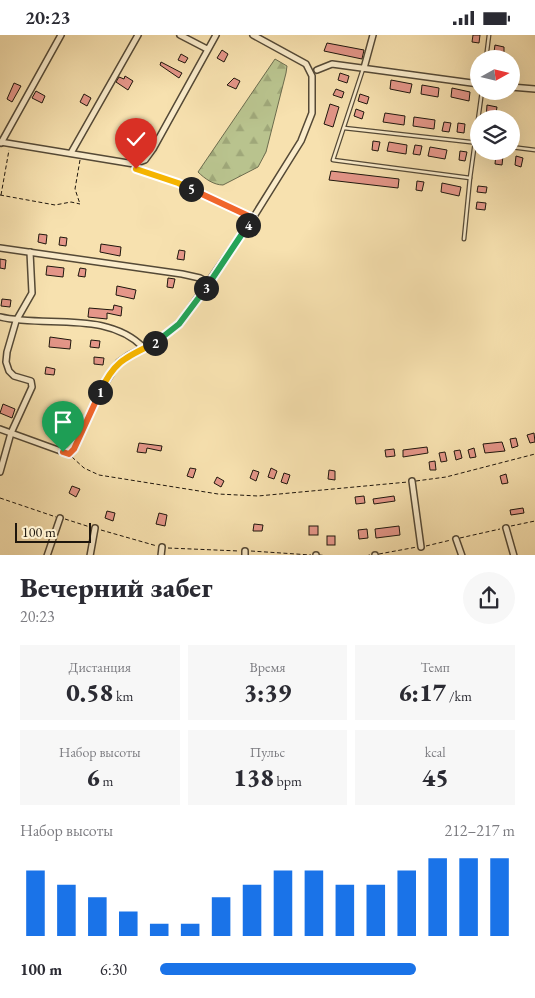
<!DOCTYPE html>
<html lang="ru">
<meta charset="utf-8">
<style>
:root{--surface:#fff;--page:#f7f7f7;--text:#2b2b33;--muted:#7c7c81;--accent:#1a73e8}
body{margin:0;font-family:"EB Garamond",serif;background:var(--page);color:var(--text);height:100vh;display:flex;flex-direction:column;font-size:19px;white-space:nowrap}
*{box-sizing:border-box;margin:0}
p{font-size:16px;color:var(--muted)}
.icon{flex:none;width:28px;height:28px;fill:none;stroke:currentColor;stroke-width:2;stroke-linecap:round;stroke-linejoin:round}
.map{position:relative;height:520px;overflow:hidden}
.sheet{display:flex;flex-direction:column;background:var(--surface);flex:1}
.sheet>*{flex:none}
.needle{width:32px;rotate:82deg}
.fabs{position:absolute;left:470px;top:15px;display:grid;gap:10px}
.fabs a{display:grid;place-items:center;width:50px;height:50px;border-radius:50%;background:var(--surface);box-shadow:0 5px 20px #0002;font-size:25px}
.scale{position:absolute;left:15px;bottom:12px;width:76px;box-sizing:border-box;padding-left:5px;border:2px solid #1e160d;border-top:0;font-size:14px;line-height:18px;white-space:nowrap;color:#1e160d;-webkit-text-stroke:4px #faeccb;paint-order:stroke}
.pin{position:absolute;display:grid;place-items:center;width:42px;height:42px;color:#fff;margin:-51px -21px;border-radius:50% 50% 50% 0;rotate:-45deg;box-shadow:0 0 5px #0007}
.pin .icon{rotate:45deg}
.km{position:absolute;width:25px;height:25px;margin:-12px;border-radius:50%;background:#222;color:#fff;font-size:14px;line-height:25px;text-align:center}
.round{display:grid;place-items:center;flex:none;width:52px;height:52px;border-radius:26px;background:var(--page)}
.overview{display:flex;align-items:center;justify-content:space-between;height:85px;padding:0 20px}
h1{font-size:28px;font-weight:800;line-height:38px}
.metrics{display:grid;grid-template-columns:repeat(3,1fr);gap:8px;height:85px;padding:5px 20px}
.metrics div{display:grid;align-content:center;border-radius:0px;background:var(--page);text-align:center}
.metrics b{font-size:25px;font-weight:800}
.metrics small{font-size:14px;font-weight:400}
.metrics p{font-size:14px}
.chart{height:140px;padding:10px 20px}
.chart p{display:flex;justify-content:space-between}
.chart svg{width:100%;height:90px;margin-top:5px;stroke:var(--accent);stroke-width:6}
ul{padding:0 20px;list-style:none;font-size:16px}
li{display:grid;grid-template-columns:80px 60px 1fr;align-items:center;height:38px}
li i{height:12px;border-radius:6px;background:var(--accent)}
.status{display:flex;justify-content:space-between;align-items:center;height:35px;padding:0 25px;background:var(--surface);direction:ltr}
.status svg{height:14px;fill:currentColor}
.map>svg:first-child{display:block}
.forest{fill:url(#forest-firs);stroke:#6c6c4e}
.building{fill:#e59689;stroke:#1e160d}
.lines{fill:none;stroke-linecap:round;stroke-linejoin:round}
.lane-casing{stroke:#544936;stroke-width:5}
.street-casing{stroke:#544936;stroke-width:8}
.path{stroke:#1e160d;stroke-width:1;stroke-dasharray:4 2.5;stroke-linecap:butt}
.lane{stroke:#faeccb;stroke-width:2.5}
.street{stroke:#faeccb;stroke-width:5}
.split-1-casing{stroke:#fff;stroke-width:10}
.split-2-casing{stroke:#fff;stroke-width:10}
.split-3-casing{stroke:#fff;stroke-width:10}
.split-4-casing{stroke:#fff;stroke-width:10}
.split-5-casing{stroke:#fff;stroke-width:10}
.split-6-casing{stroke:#fff;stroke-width:10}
.split-1{stroke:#f0652b;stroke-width:6}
.split-2{stroke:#f5b400;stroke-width:6}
.split-3{stroke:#22a559;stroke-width:6}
.split-4{stroke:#22a559;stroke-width:6}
.split-5{stroke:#f0652b;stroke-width:6}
.split-6{stroke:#f5b400;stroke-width:6}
</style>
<div class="status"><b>20:23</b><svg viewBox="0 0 49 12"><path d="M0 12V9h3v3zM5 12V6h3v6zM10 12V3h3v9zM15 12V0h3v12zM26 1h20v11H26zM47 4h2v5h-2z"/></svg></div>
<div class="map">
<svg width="535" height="521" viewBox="0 0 535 521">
<defs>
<pattern id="forest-firs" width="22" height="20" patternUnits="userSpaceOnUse" patternTransform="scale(1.25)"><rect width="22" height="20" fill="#b9c38e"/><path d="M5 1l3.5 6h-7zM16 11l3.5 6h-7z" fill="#9fa779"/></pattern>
</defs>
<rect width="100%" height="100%" fill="#f7e1af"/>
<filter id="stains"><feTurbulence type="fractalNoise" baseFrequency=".004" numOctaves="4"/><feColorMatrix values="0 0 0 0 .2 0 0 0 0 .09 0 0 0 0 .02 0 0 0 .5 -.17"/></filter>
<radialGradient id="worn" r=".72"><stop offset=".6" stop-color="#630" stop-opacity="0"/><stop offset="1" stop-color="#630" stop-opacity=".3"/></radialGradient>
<path class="forest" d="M275 24 287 31 286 38 266 117 258 132 223 150C214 150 205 144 198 137Z"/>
<g class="building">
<polygon points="473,0 480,0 479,8 472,7"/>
<polygon points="327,8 364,15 362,24 324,16"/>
<polygon points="495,10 504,12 504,18 494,17"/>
<polygon points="222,15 228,19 224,27 217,23"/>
<polygon points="181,19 188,23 185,28 178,25"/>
<polygon points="161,27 182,38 179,43 160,30"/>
<polygon points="340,38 349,41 347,48 338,45"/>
<polygon points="125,41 133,46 128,55 116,47 119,42 124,44"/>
<polygon points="234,43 240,46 236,54 227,50"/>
<polygon points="391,45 412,49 410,58 390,54"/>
<polygon points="14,48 21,51 12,67 7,64"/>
<polygon points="422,50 439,53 438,62 421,59"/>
<polygon points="452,53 470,57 469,66 451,62"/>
<polygon points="336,54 344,57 342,63 333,60"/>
<polygon points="36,56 45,61 42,68 32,63"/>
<polygon points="84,59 91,63 87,71 80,67"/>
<polygon points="360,59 369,62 367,69 358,66"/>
<polygon points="330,69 339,72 333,92 324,89"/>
<polygon points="487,70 497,72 495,84 486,84"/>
<polygon points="356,74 364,77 362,84 354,81"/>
<polygon points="385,78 405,81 404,90 383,87"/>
<polygon points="414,82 435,85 434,94 413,91"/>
<polygon points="444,87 451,88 449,97 442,96"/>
<polygon points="458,88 465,89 464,98 457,97"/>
<polygon points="373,106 380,107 378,116 372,115"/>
<polygon points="389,107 407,110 406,119 387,116"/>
<polygon points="415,110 422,111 420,120 413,119"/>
<polygon points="430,112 447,115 445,124 428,121"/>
<polygon points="460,116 467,117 465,126 459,125"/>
<polygon points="496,119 503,121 502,130 495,129"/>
<polygon points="516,121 523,123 521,132 515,130"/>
<polygon points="331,136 399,144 398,153 329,145"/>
<polygon points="417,146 424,147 422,156 416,155"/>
<polygon points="442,148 461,152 459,161 441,157"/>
<polygon points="478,151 487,152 486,158 477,157"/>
<polygon points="477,167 486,168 485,175 476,174"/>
<polygon points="39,199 47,200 46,209 38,207"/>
<polygon points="60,202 67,203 66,211 59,210"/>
<polygon points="101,209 121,212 120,221 100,217"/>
<polygon points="179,215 185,216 184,225 177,224"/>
<polygon points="0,224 6,225 5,234 0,233"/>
<polygon points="47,231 64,233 63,242 46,240"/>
<polygon points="80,233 86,234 85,242 78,241"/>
<polygon points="168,243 175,244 173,253 167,252"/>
<polygon points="117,251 136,255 134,264 116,260"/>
<polygon points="2,264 11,265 10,272 1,271"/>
<polygon points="114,270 122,272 121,281 107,278 107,284 88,282 89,273 113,275"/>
<polygon points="50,302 71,305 70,314 49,312"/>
<polygon points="91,305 100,306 99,313 90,312"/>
<polygon points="94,322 104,323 103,330 94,329"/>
<polygon points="46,332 55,334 54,340 45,339"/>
<polygon points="3,369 15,374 12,383 0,378"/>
<polygon points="534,398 535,407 530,408 527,400"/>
<polygon points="516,403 518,411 512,413 510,404"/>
<polygon points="502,407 505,416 485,418 483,409"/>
<polygon points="139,408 162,411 161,416 147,413 146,418 137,417"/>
<polygon points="427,412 428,418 403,422 403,415"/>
<polygon points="474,413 476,422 470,423 468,415"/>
<polygon points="394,414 395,421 386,422 385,415"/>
<polygon points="460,415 462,423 456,425 454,416"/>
<polygon points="445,417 447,426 441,427 439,418"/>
<polygon points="435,426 436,435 430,435 429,427"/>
<polygon points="190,433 196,434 193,443 187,441"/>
<polygon points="271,433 277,436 274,444 268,442"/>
<polygon points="253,435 259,437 256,446 250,443"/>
<polygon points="329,435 335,436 335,445 328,444"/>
<polygon points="284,438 290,440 287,449 281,447"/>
<polygon points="506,439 508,448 502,449 500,441"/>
<polygon points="217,442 224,446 221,452 214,448"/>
<polygon points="72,451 80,454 76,462 69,458"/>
<polygon points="364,461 365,468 356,469 355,462"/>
<polygon points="394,461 395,466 374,469 373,464"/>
<polygon points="523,473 524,478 511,480 510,475"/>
<polygon points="107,476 115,478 113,486 105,483"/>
<polygon points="159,478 167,480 165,491 156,489"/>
<polygon points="254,489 263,490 262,496 253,496"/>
<rect x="309" y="491" width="9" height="9"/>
<polygon points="399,491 400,500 376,503 375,494"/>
<polygon points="367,494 368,503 359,504 358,495"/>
<rect x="327" y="501" width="8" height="9"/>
</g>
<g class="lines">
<defs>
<g id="lane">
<polyline points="486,24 489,0"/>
<polyline points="363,34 333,125 470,143 482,56"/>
<polyline points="344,93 479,108"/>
<polyline points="511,112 535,115"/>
<polyline points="464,204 470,143"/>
</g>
<g id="street">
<polyline points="180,0 207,14"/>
<polyline points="364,33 373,0"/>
<polyline points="317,35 332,29 479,49"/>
<polyline points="511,52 535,54"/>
<polyline points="0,107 134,129 138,135 179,148 253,183"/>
<polyline points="1,108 61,0"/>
<polyline points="71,118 138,0"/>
<polyline points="134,129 145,125 153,114 216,0"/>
<polyline points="0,213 182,239 200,243 209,248"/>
<path d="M0 282C46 293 107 275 144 313"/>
<polyline points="0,394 69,419 74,414 102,353 119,327 129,320 161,304 179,289 253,183 301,106 312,78 312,41 306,29 253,0"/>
<polyline points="0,437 11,398 32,352 31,346 14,341 9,336 6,327 7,317 16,286 32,258 30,217"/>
<polyline points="412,446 421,512"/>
<polyline points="506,493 514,521"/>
<polyline points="456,504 462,521"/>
<polyline points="375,520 375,521"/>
<polyline points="47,521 60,483"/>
<polyline points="90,521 95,493"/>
<polyline points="161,521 162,512"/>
<polyline points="245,521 245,516"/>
<polyline points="316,521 316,520"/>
</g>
</defs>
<use href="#lane" class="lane-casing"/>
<use href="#street" class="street-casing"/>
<g class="path">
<polyline points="80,125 75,154 80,169"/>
<polyline points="0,160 55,170 71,167 80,169"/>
<polyline points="1,160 9,115"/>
<polyline points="72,422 84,433 99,440 218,459 258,461 408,447"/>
<polyline points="416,446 446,442 535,419"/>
<polyline points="0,463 56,482"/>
<polyline points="65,484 90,492"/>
<polyline points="511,491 535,486"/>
<polyline points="101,495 157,511"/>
<polyline points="460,503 500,494"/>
<polyline points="426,511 451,505"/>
<polyline points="168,513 239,516"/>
<polyline points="251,516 311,520"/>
<polyline points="379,519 417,512"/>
<polyline points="320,520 327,521"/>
<polyline points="362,521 370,520"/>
</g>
<use href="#lane" class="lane"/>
<use href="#street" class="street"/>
</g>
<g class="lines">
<defs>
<polyline id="split-1" points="63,417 69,419 74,414 100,357"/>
<path id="split-2" d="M100 357C114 326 126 322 155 308"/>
<polyline id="split-3" points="155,308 179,289 206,253"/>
<polyline id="split-4" points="206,253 248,190"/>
<polyline id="split-5" points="191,154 253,183 248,190"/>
<polyline id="split-6" points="136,134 178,148 191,154"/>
</defs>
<use href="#split-1" class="split-1-casing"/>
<use href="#split-2" class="split-2-casing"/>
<use href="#split-3" class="split-3-casing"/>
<use href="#split-4" class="split-4-casing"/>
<use href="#split-5" class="split-5-casing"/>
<use href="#split-6" class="split-6-casing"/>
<use href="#split-1" class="split-1"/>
<use href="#split-2" class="split-2"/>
<use href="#split-3" class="split-3"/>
<use href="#split-4" class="split-4"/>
<use href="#split-5" class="split-5"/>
<use href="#split-6" class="split-6"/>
</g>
<rect width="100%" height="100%" filter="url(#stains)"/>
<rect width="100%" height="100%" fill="url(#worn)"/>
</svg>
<div class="fabs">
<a><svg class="needle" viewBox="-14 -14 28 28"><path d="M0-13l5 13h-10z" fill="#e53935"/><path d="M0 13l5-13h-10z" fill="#7c7c81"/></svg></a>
<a><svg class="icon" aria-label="layers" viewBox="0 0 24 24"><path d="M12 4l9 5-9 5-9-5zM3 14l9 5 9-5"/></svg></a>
</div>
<div class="scale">100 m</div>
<div class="pin" style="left:63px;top:417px;background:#1e9e55"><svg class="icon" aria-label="arrive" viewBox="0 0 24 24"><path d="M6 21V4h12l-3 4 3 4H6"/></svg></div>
<div class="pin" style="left:136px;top:134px;background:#d93025"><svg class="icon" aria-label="check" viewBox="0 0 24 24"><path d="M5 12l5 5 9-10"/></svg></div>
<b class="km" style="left:100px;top:357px">1</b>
<b class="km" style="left:155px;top:308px">2</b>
<b class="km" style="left:206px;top:253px">3</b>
<b class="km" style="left:248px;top:190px">4</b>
<b class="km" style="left:191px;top:154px">5</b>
</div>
<section class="sheet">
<div class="overview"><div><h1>Вечерний забег</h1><p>20:23</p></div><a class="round"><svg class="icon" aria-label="share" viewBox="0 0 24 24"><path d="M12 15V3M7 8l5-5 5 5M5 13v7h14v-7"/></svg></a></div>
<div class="metrics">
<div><p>Дистанция</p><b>0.58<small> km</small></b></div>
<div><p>Время</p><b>3:39</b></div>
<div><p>Темп</p><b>6:17<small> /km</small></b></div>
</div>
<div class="metrics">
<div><p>Набор высоты</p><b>6<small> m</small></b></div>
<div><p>Пульс</p><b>138<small> bpm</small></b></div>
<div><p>kcal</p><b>45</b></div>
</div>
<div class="chart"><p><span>Набор высоты</span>212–217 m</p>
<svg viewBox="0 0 160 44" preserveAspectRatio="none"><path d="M5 44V12M15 44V19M25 44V25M35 44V32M45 44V38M55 44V38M65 44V25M75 44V19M85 44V12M95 44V12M105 44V19M115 44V19M125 44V12M135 44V6M145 44V6M155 44V6"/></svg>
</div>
<ul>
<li><b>100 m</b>6:30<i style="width:72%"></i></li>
</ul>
</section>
